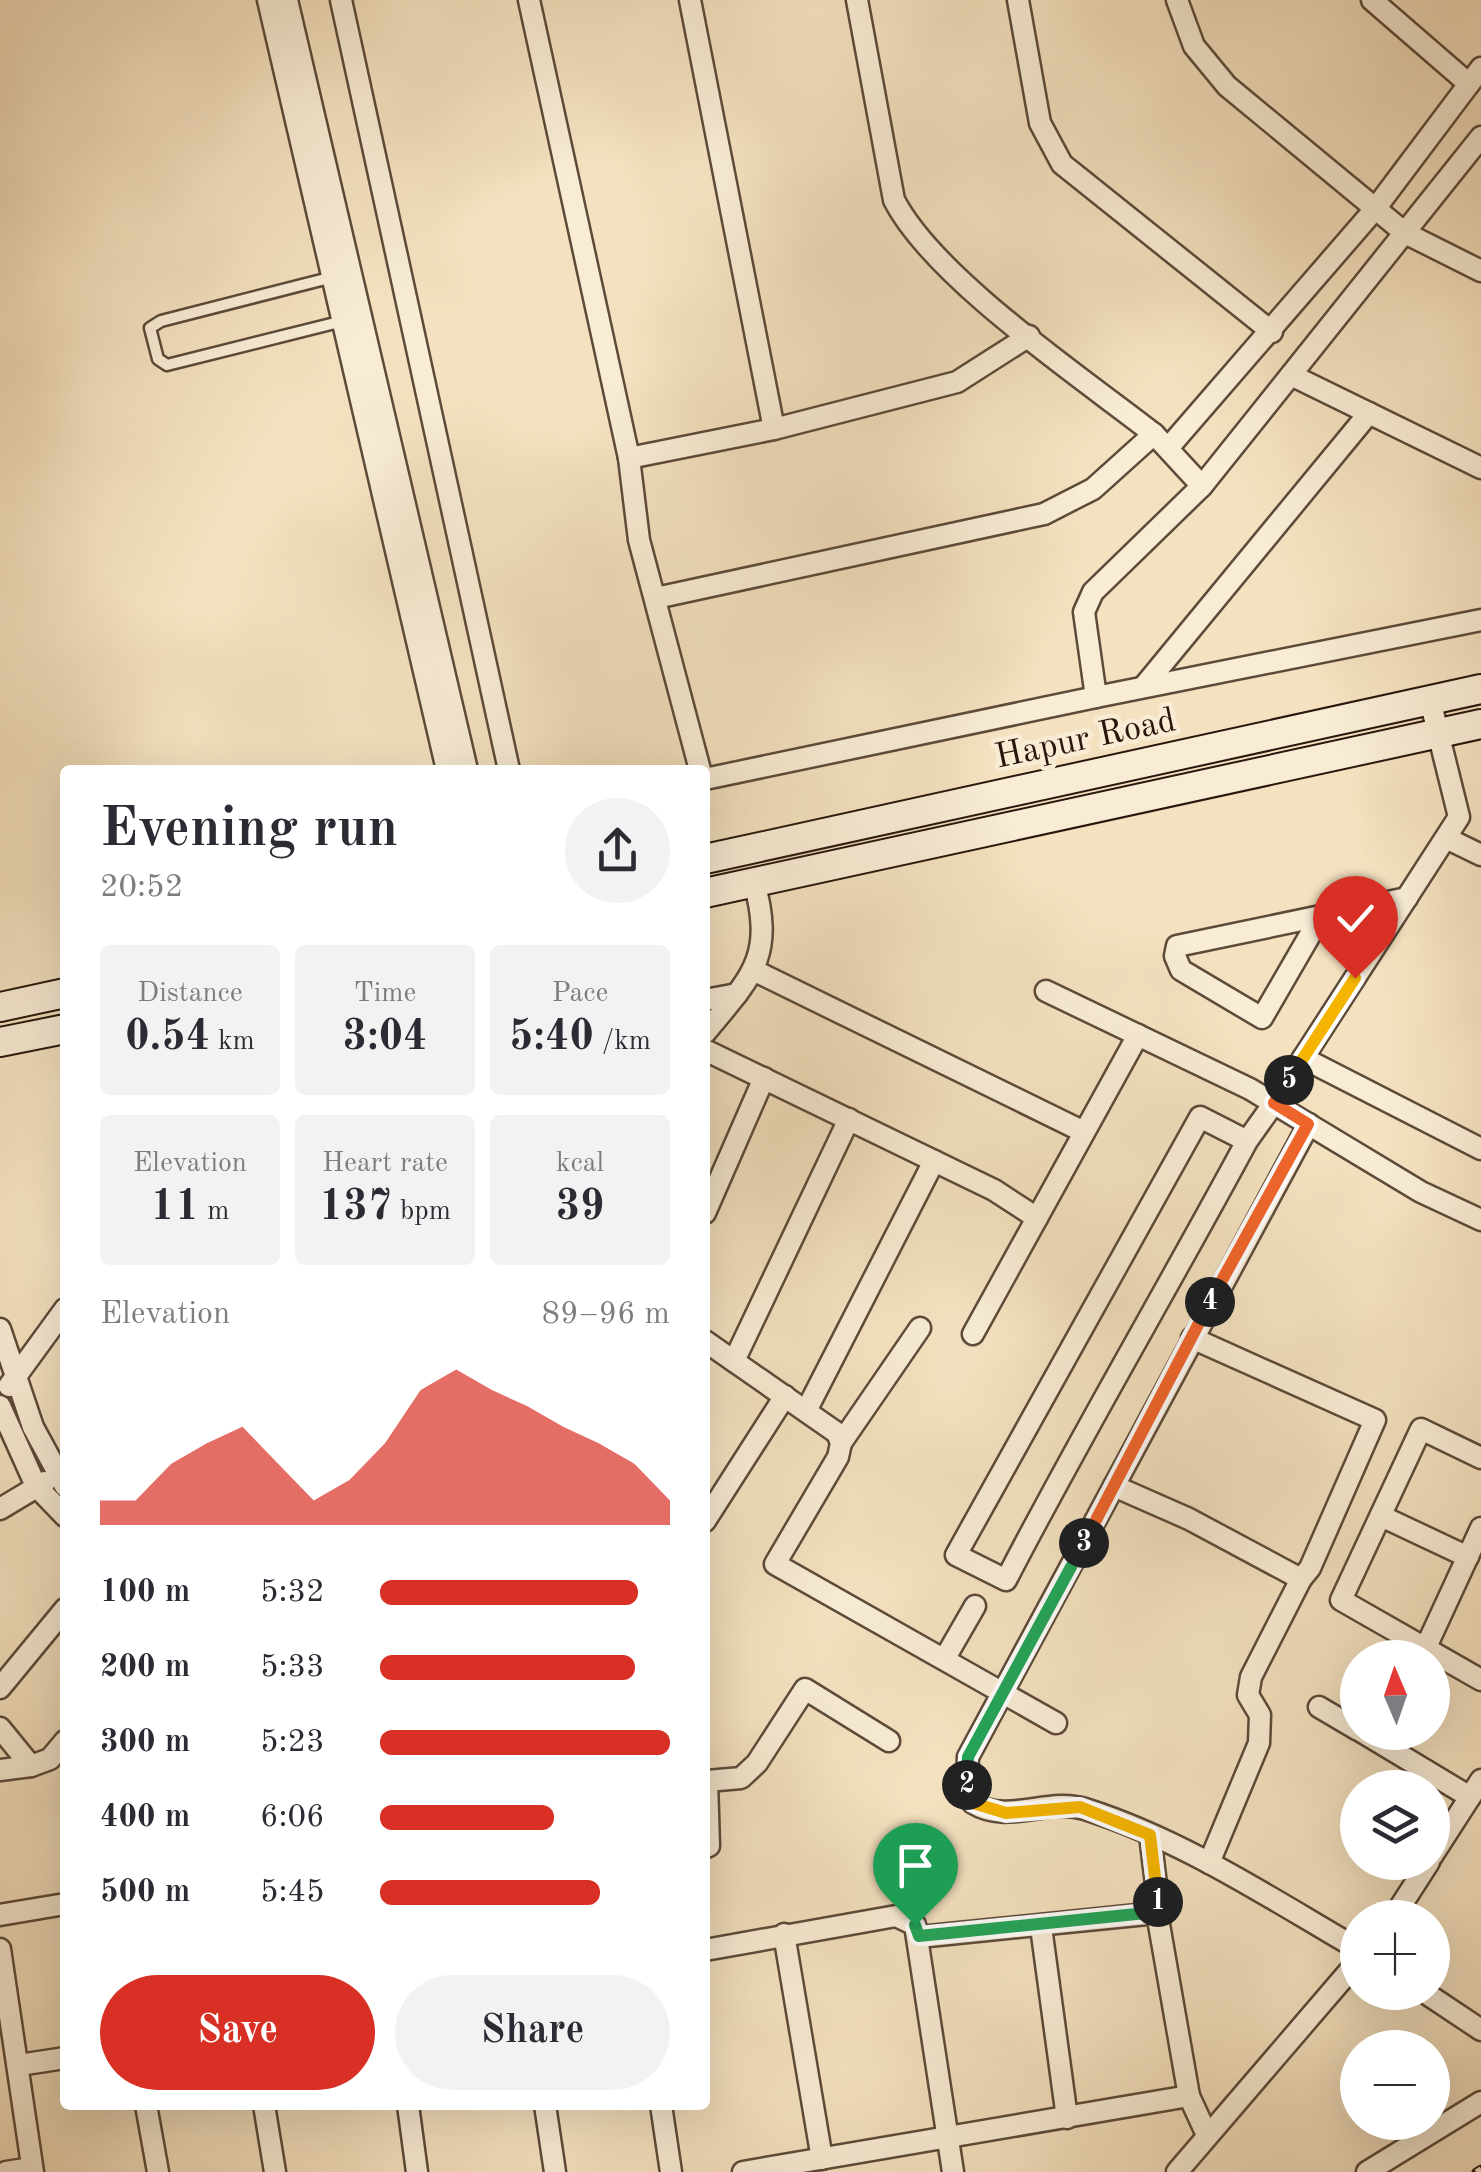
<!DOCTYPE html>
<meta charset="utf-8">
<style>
:root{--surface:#fff;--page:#f2f2f3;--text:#2b2b33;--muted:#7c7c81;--accent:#d93025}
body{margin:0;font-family:"Old Standard TT",serif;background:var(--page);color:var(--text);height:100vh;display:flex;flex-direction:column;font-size:38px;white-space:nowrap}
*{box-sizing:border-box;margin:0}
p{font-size:32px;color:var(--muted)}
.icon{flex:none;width:55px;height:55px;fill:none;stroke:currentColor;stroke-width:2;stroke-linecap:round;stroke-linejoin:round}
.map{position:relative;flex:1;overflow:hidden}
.panel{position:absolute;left:60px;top:765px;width:650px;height:1345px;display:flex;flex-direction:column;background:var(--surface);border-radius:10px;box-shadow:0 10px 40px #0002}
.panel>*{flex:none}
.needle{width:65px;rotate:358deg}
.controls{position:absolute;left:1340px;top:1640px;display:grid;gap:20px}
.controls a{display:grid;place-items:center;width:110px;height:110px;border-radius:50%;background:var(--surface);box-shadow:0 10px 40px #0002;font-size:50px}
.pin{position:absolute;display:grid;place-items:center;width:85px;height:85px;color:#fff;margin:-102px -42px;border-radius:50% 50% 50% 0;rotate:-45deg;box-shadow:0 0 10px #0007}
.pin .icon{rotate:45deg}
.km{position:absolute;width:50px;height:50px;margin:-25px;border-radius:50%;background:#222;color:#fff;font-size:28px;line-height:50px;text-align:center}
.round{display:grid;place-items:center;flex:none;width:105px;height:105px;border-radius:52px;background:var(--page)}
.summary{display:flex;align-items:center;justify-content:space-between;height:170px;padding:0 40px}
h1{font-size:55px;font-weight:800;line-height:75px}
.figures{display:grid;grid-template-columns:repeat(3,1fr);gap:15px;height:170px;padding:10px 40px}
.figures div{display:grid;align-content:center;border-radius:10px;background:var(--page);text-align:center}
.figures b{font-size:42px;font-weight:800}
.figures small{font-size:28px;font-weight:400}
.figures p{font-size:28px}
.chart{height:280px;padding:20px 40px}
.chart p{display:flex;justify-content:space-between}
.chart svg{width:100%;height:180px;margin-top:10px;fill:var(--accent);opacity:.7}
.action{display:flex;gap:20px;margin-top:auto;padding:20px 40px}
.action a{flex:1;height:115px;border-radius:60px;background:var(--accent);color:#fff;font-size:40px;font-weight:800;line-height:115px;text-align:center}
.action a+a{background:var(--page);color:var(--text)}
ul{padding:0 40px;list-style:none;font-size:32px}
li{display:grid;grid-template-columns:160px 120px 1fr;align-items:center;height:75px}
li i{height:25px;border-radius:12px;background:var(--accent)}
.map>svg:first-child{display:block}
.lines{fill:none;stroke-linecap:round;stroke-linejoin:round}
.service-casing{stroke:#5c4a3a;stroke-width:15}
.minor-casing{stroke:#5c4a3a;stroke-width:25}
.secondary-casing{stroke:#29170d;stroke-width:32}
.service{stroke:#f8ecd5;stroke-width:10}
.minor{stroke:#f8ecd5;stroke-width:20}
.secondary{stroke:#f8ecd5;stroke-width:28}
.rail-casing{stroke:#29170d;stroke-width:9}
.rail{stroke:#f8ecd5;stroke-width:5;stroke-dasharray:15;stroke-linecap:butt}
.split-1-casing{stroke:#fff;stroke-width:20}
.split-2-casing{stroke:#fff;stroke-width:20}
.split-3-casing{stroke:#fff;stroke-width:20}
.split-4-casing{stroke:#fff;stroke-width:20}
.split-5-casing{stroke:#fff;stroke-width:20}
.split-6-casing{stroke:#fff;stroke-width:20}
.split-1{stroke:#22a559;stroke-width:12}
.split-2{stroke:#f5b400;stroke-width:12}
.split-3{stroke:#22a559;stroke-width:12}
.split-4{stroke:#f0652b;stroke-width:12}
.split-5{stroke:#f0652b;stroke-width:12}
.split-6{stroke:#f5b400;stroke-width:12}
.labels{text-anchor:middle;stroke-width:9;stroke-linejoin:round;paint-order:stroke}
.street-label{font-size:35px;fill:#29170d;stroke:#f8ecd5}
</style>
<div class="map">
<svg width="1481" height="2172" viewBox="0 0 1481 2172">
<rect width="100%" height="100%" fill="#f4e1bf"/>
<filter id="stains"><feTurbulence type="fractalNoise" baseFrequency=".002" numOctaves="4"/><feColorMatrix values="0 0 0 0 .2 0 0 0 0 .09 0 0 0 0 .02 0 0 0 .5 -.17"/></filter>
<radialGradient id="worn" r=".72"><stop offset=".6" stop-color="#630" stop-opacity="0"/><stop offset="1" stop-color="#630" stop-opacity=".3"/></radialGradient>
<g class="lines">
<defs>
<polyline id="service" points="333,277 161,321 150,328 158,359 167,365 343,321"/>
<g id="minor">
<polyline points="268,0 447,770"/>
<polyline points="287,0 467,770"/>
<polyline points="341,0 509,770"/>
<polyline points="529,0 629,458 639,540 700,770"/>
<polyline points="690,0 774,429"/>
<polyline points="1018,0 1040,123 1062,164 1272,332"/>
<polyline points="1177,0 1194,46 1227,86 1405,233 1481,271"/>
<polyline points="1372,0 1469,84"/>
<polyline points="1291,375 1481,468"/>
<polyline points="1169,447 1375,209 1481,68"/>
<polyline points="629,458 774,429 957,382 1029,336"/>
<polyline points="1202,486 1481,137"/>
<path d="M656 598 1044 514 1093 489 1154 434C1081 377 934 278 894 200L857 0"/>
<polyline points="1145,685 1369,413"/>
<polyline points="1096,697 1481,620"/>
<polyline points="705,779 1096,697 1084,612 1093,592 1202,486 1154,434"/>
<polyline points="1446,838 1481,855"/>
<polyline points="1321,916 1262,1018 1181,970 1175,956 1177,946 1407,898"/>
<polyline points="755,971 1084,1132"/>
<polyline points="1046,991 1250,1089 1421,1192 1481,1220"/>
<polyline points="705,1000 737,994"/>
<path d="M705 1033C751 977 775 958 754 882"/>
<polyline points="705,1050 994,1190 1037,1218"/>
<polyline points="1303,1058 1481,1149"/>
<path d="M1309 1124 968 1757 967 1782 973 1803C1008 1825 1048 1797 1085 1809 1183 1840 1270 1898 1358 1949"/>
<path d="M1247 1141 1200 1117 956 1555 1006 1580C1083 1431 1168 1288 1247 1141L1274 1103 1459 817 1430 700"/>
<polyline points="705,1213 764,1078"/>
<polyline points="0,1329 33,1427 65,1486"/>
<polyline points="973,1334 1138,1035"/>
<polyline points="1192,1338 1375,1420 1310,1568 1301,1579 1251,1677 1248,1695 1260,1715 1259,1743 1209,1863"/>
<polyline points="705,1341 837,1433 841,1443 838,1457 775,1564 1056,1723"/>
<polyline points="734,1361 849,1119"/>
<polyline points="9,1386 65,1309"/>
<polyline points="0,1406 36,1486 65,1516"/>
<polyline points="806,1411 934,1161"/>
<polyline points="841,1443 920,1328"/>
<polyline points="1481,1458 1421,1429 1341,1600 1481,1680"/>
<polyline points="1114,1486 1189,1519 1301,1579"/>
<polyline points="0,1509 45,1482"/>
<polyline points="1381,1516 1468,1557"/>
<polyline points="705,1521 785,1396"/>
<polyline points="1426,1647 1481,1528"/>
<polyline points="945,1658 975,1606"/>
<polyline points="0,1688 65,1609"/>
<polyline points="1319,1707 1358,1730"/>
<polyline points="0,1728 31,1766 0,1770"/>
<polyline points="1362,1732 1470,1797"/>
<polyline points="31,1766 50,1759 65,1741"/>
<polyline points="1150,1835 1160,1917"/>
<polyline points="705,1847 709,1846 707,1781 741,1778 757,1763 805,1689 889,1741"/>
<polyline points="1432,1856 1481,1780"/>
<polyline points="0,1915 65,1904"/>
<polyline points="1393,1918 1429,1862"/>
<polyline points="1041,1927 1067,2118"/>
<polyline points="784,1934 822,2159"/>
<polyline points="919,1937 1157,1913 1189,2096 1207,2135"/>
<polyline points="0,1949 33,2172"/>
<polyline points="705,1950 896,1916 915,1925 953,2172"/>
<polyline points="1424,1992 1481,2030"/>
<polyline points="19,2065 65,2058"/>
<polyline points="146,2105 158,2172"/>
<polyline points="264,2105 275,2172"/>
<polyline points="408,2105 417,2172"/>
<polyline points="545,2105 555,2172"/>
<polyline points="661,2105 671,2172"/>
<polyline points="6,2172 32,2168"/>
<polyline points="743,2172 1189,2096"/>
<polyline points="1177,2172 1358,1961"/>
<polyline points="1367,2172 1481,2102"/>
</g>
<g id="secondary">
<polyline points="705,859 1481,689"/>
<polyline points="705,893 1481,724"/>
<polyline points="0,1007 65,993"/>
<polyline points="0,1042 65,1029"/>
</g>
</defs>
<use href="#service" class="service-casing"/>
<use href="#minor" class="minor-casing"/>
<use href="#secondary" class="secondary-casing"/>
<use href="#service" class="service"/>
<use href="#minor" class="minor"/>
<use href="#secondary" class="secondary"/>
<defs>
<polyline id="rail" points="1476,2172 1481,2169"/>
</defs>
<use href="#rail" class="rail-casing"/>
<use href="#rail" class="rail"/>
</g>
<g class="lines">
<defs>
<polyline id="split-1" points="915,1925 919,1936 1156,1912 1160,1917 1158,1902"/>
<polyline id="split-2" points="967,1785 973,1803 1006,1813 1080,1807 1150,1835 1158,1902"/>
<polyline id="split-3" points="967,1785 968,1757 1084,1543"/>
<polyline id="split-4" points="1084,1543 1210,1302"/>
<polyline id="split-5" points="1210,1302 1308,1124 1274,1103 1289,1080"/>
<polyline id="split-6" points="1289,1080 1355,978"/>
</defs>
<use href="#split-1" class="split-1-casing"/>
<use href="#split-2" class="split-2-casing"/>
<use href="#split-3" class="split-3-casing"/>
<use href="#split-4" class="split-4-casing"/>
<use href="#split-5" class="split-5-casing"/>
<use href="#split-6" class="split-6-casing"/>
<use href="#split-1" class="split-1"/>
<use href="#split-2" class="split-2"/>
<use href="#split-3" class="split-3"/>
<use href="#split-4" class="split-4"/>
<use href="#split-5" class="split-5"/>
<use href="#split-6" class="split-6"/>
</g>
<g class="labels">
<g class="street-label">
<text transform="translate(1085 737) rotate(-12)" y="12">Hapur Road</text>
</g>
</g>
<rect width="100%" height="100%" filter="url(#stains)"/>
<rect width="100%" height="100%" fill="url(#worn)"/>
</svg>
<div class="controls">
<a><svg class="needle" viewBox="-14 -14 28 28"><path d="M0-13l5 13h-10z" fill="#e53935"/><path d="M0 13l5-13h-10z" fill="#7c7c81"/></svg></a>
<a><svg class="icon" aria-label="layers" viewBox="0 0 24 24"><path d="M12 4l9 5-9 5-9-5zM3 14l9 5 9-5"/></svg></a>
<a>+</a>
<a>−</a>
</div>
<div class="pin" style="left:915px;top:1925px;background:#1e9e55"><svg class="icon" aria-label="arrive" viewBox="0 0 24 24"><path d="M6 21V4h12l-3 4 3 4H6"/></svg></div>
<div class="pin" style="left:1355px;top:978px;background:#d93025"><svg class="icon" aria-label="check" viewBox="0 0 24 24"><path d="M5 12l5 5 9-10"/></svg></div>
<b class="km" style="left:1158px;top:1902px">1</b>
<b class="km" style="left:967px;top:1785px">2</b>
<b class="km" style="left:1084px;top:1543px">3</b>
<b class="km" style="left:1210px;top:1302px">4</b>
<b class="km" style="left:1289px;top:1080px">5</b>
<section class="panel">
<div class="summary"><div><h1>Evening run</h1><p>20:52</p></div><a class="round"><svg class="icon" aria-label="share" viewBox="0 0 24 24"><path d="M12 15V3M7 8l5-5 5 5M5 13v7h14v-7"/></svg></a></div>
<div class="figures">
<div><p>Distance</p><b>0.54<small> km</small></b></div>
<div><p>Time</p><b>3:04</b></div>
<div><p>Pace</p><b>5:40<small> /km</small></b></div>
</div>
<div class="figures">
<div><p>Elevation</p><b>11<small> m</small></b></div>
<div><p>Heart rate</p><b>137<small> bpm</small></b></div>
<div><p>kcal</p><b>39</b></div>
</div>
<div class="chart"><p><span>Elevation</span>89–96 m</p>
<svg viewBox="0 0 160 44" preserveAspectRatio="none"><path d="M0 44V38L10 38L20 29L30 24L40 20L50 29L60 38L70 33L80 24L90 11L100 6L110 11L120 15L130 20L140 24L150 29L160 38V44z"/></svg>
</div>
<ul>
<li><b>100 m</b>5:32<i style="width:89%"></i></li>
<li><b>200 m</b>5:33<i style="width:88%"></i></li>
<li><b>300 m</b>5:23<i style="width:100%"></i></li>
<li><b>400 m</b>6:06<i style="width:60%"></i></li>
<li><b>500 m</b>5:45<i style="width:76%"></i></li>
</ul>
<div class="action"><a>Save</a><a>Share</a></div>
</section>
</div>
